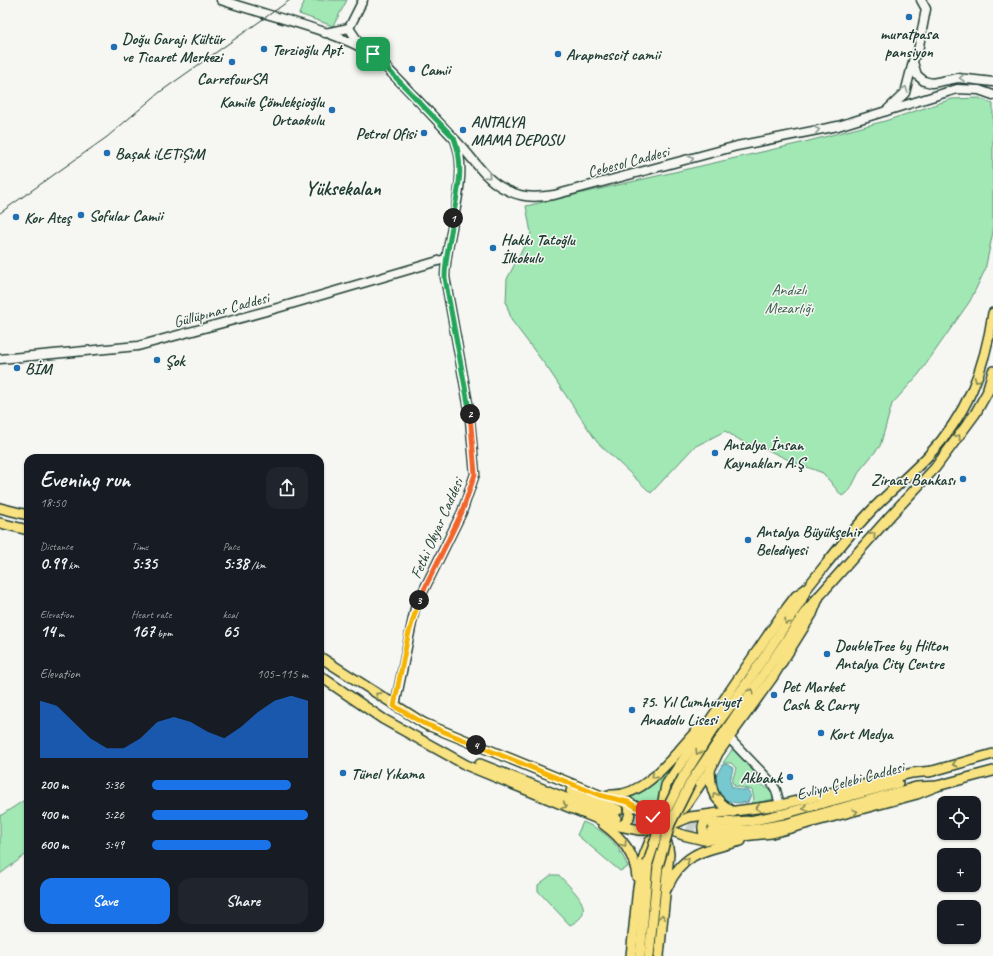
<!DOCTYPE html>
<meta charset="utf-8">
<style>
:root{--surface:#171b24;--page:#20242c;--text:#f1f3f6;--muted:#9ea1a6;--accent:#1a73e8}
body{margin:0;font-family:Caveat,sans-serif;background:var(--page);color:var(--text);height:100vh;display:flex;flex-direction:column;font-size:15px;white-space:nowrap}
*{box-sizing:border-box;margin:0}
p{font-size:13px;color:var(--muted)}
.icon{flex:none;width:22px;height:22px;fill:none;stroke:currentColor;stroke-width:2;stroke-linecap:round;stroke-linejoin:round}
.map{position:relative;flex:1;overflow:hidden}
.sheet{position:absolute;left:24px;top:454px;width:300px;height:478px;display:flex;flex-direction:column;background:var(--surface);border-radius:12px;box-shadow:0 1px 3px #0004}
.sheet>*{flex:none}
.controls{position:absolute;left:937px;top:796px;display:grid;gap:8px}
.controls a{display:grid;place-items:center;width:44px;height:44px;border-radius:8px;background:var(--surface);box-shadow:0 1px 3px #0004;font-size:20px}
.pin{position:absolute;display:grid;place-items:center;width:34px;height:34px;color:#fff;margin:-17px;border-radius:8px;box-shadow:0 2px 6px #0006}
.km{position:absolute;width:20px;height:20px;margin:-10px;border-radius:50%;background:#222;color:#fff;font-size:11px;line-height:20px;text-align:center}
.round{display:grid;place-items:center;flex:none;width:42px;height:42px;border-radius:12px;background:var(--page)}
.overview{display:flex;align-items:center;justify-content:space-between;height:68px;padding:0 16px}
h1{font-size:22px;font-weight:700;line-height:30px}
.metrics{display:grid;grid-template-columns:repeat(3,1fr);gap:6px;height:68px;padding:4px 16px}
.metrics div{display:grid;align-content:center}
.metrics b{font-size:17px;font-weight:700}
.metrics small{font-size:11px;font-weight:400}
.metrics p{font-size:11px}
.chart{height:112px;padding:8px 16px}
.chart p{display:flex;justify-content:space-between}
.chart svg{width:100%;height:72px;margin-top:4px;fill:var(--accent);opacity:.7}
.action{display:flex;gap:8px;margin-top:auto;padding:8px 16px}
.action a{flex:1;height:46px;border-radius:12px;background:var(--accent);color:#fff;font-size:16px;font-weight:700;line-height:46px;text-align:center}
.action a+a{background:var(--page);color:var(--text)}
ul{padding:0 16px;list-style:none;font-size:13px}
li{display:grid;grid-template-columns:64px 48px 1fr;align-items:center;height:30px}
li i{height:10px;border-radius:5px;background:var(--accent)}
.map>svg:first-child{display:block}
.green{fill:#a1e8b5;stroke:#609274}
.water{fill:#77c8cf;stroke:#549091}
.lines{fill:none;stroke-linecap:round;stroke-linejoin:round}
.primary-tunnel{stroke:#cbd1cc;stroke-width:9;stroke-dasharray:9 4.5;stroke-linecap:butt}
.secondary-casing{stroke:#1f3d34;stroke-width:11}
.primary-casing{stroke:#1f3d34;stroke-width:12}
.secondary{stroke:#f6f6f2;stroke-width:8}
.primary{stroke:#f8e281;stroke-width:9}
.tram{stroke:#1f3d34;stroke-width:1}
.primary-bridge-casing{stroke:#1f3d34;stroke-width:12;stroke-linecap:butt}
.primary-bridge{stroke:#f8e281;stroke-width:9}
.oneway{stroke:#8a9a93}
.oneway2{stroke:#818757}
.split-1-casing{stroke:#fff;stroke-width:8}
.split-2-casing{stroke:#fff;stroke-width:8}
.split-3-casing{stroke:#fff;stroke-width:8}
.split-4-casing{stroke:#fff;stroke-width:8}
.split-5-casing{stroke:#fff;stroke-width:8}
.split-1{stroke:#22a559;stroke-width:5}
.split-2{stroke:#22a559;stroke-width:5}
.split-3{stroke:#f0652b;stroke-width:5}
.split-4{stroke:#f5b400;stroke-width:5}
.split-5{stroke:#f5b400;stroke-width:5}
.poi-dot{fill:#1f6fb2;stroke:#f6f6f2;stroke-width:1.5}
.labels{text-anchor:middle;stroke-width:3;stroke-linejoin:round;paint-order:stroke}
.poi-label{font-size:16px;font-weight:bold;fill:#1f3d34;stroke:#f6f6f2;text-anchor:start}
.street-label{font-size:16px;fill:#1f3d34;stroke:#f6f6f2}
.park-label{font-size:16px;fill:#395f4e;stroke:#f6f6f2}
.district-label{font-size:20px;font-weight:bold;fill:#1f3d34;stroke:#f6f6f2}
</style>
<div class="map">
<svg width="993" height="956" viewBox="0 0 993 956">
<rect width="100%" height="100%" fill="#f6f6f2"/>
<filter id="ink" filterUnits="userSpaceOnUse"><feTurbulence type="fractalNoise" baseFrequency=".025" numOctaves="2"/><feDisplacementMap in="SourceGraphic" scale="8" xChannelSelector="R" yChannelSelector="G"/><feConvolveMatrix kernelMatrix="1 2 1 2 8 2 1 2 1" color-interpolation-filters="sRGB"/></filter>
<g filter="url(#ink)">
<g class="green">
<polygon points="305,0 347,0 333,26 299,14"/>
<polygon points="979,98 993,104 993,232 985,270 970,301 919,374 892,404 880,446 860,470 850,490 842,496 823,473 791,461 768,450 745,443 725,431 694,447 651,493 597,442 549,370 512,321 506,303 507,279 531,233 526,206 801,143 885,121 952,99"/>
<path d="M733 748 756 774C758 781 764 788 771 790L774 799 750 804 754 799 752 790 735 786 732 782 736 768 731 763H723Z"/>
<path d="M675 761 662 782 655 816 625 797C652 790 656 779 675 761Z"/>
<polygon points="26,799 28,801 28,853 0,874 0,816"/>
<path d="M583 822C607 832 617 842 628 867L620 871 577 835Z"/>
<path d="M551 875H559C572 890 600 911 570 925L538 891V885Z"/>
</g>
<path class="water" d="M726 764 733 768 730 781 732 787 741 790H748L751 795 748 802C731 805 716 800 714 780L722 765Z"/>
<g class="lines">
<g class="primary-tunnel">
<polyline points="618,810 643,818 658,821"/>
<polyline points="616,818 652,828"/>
<polyline points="675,823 710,823"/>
<polyline points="673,830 710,831"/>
</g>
<defs>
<g id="secondary">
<path d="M221 0C267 16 332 29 373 54 403 84 432 115 461 146 474 160 485 178 501 187 520 198 533 198 554 195L737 146 838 126 957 89 979 90 993 95"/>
<polyline points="349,28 362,47"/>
<polyline points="325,33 349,28 363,0"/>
<polyline points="913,62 917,75 924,81 932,83 958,78 993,82"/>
<polyline points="886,111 905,93 914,58 918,51 926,9 921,0"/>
<polyline points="0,359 138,346 281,307 445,259"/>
<path d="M395 706 415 608 462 512 475 474 469 409 445 277C445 238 470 179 456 143"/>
<polyline points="729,738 771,782 776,790 780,805"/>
</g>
<g id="primary">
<polyline points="988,388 993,371"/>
<polyline points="0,508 28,515"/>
<polyline points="0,523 28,530"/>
<polyline points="806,589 796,596 783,613 666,785 661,812 668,826 675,832 683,835 704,840 772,833 917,794 937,786"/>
<polyline points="320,657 428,726"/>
<polyline points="320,676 383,719 466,765 610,824 639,830 647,830 675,816 686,805 710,770 718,753 772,678 812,614 819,596"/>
<path d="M423 723 599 795C634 803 664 812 669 854L659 956"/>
<polyline points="480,764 616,818"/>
<path d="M710 770C711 793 713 799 733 812"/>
<polyline points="929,772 993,754"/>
<path d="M683 777 710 734 749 680 801 601 807 588C828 562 848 535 871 511 889 492 910 475 928 456 967 415 985 368 993 313"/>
<polyline points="691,782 806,611 891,515 935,468 975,414 993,382"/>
<polyline points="571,791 618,810"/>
<path d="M611 795C649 797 679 747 703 724"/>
<polyline points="711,823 750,821 783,814 898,783"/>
<path d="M603 824C620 836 635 854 637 877"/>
<path d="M620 826C631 822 631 812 628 802"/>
<polyline points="712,831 750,830 785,824 916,787 937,786 993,771"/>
<path d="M711 839 705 836C700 826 704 820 712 814"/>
<path d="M667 888C683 852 705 850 741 841"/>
<polyline points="631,956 638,887 644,856 650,841 668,826 690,817 780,805 912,773 933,771"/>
<polyline points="640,956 648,863"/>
<polyline points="649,956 658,866"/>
</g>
</defs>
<use href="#secondary" class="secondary-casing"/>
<use href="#primary" class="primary-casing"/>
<use href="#secondary" class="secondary"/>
<use href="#primary" class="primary"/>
<polyline class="tram" points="0,213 107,137 160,92 290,0"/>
<defs>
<g id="primary-bridge">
<polyline points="648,863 662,819 683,777"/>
<polyline points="658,866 670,824 691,782"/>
</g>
</defs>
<use href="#primary-bridge" class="primary-bridge-casing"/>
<use href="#primary-bridge" class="primary-bridge"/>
</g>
<defs><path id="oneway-chevron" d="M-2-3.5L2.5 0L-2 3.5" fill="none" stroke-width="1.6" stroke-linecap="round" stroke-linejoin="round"/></defs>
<g class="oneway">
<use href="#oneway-chevron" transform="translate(962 78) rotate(178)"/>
<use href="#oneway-chevron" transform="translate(905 89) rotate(-69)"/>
<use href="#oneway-chevron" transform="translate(817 130) rotate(-11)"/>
<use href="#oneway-chevron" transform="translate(691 159) rotate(-14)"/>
<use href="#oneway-chevron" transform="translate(488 176) rotate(44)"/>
</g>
<g class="oneway2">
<use href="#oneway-chevron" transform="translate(977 380) rotate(114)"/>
<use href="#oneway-chevron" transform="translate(958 437) rotate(-53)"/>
<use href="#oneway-chevron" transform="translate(873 535) rotate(-48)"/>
<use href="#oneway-chevron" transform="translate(787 622) rotate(124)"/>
<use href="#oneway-chevron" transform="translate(751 691) rotate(-56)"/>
<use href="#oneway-chevron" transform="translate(378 695) rotate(-147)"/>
<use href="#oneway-chevron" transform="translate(698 752) rotate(122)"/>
<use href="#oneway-chevron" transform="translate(955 764) rotate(164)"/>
<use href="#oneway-chevron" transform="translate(654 776) rotate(139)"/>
<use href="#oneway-chevron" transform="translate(715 795) rotate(-117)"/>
<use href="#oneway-chevron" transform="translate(564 806) rotate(23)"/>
<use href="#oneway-chevron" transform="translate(758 808) rotate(171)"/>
<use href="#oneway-chevron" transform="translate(805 808) rotate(165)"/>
<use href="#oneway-chevron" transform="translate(855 812) rotate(-15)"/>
<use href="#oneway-chevron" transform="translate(624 844) rotate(54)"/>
<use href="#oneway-chevron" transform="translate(687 860) rotate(-37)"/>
<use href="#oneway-chevron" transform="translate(662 917) rotate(-83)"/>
</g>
</g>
<g class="lines" filter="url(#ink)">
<defs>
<path id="split-1" d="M373 54 454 138C465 167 458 189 453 218"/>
<path id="split-2" d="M453 218C451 238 445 257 445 278L470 414"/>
<polyline id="split-3" points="419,600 462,512 475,474 470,414"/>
<polyline id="split-4" points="419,600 408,636 394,706 423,723 476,745"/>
<polyline id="split-5" points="476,745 599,795 628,802 653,817"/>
</defs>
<use href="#split-1" class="split-1-casing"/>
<use href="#split-2" class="split-2-casing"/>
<use href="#split-3" class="split-3-casing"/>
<use href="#split-4" class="split-4-casing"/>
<use href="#split-5" class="split-5-casing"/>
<use href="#split-1" class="split-1"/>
<use href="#split-2" class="split-2"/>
<use href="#split-3" class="split-3"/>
<use href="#split-4" class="split-4"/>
<use href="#split-5" class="split-5"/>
</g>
<g class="poi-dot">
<circle cx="909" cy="17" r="4"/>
<circle cx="114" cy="47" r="4"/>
<circle cx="264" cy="49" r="4"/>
<circle cx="558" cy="54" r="4"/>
<circle cx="232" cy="62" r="4"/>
<circle cx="412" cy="69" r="4"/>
<circle cx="332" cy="110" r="4"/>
<circle cx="463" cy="130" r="4"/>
<circle cx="424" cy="133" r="4"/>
<circle cx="107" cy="153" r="4"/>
<circle cx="81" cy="215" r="4"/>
<circle cx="16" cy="217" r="4"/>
<circle cx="493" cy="248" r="4"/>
<circle cx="157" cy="360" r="4"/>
<circle cx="17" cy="368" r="4"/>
<circle cx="715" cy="453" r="4"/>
<circle cx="963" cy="479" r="4"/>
<circle cx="748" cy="540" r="4"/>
<circle cx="827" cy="654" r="4"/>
<circle cx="774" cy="695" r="4"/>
<circle cx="632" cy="710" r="4"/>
<circle cx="821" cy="733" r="4"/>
<circle cx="343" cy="773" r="4"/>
<circle cx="790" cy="777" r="4"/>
</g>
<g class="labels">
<g class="poi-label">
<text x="909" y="39" text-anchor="middle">muratpasa<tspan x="909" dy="18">pansiyon</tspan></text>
<text x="122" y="44">Doğu Garajı Kültür<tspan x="122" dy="18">ve Ticaret Merkezi</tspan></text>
<text x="272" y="55">Terzioğlu Apt.</text>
<text x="566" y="60">Arapmescit camii</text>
<text x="420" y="75">Camii</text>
<text x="232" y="84" text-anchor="middle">CarrefourSA</text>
<text x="324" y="107" text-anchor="end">Kamile Çömlekçioğlu<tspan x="324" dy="18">Ortaokulu</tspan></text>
<text x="471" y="127">ANTALYA<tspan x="471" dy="18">MAMA DEPOSU</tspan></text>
<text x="416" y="139" text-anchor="end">Petrol Ofisi</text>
<text x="115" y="159">Bașak iLETiȘiM</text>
<text x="89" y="221">Sofular Camii</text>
<text x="24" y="223">Kor Ateş</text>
<text x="501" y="245">Hakkı Tatoğlu<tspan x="501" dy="18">İlkokulu</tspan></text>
<text x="165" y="366">Şok</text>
<text x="25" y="374">BİM</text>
<text x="723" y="450">Antalya İnsan<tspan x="723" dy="18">Kaynakları A.Ş</tspan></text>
<text x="955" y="485" text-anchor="end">Ziraat Bankası</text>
<text x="756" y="537">Antalya Büyükşehir<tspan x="756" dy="18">Belediyesi</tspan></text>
<text x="835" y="651">DoubleTree by Hilton<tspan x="835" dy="18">Antalya City Centre</tspan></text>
<text x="782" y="692">Pet Market<tspan x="782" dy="18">Cash &amp; Carry</tspan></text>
<text x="640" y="707">75. Yıl Cumhuriyet<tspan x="640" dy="18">Anadolu Lisesi</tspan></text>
<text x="829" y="739">Kort Medya</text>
<text x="351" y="779">Tünel Yıkama</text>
<text x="782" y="783" text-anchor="end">Akbank</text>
</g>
<g class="street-label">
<text transform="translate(628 161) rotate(-15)" y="6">Cebesol Caddesi</text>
<text transform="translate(221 309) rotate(-15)" y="6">Güllüpınar Caddesi</text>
<text transform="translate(436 528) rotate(-66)" y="6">Fethi Okyar Caddesi</text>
<text transform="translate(850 780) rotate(-15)" y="6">Evliya Çelebi Caddesi</text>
</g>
<g class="park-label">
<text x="789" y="295">Andızlı<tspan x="789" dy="18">Mezarlığı</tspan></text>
</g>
<g class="district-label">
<text x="343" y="195">Yüksekalan</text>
</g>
</g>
</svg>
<div class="controls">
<a><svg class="icon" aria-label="locate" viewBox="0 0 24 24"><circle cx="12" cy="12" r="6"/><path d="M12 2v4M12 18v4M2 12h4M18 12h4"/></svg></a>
<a>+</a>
<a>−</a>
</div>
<div class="pin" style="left:373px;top:54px;background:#1e9e55"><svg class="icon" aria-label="arrive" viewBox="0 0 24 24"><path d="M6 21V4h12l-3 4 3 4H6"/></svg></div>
<div class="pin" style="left:653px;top:817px;background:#d93025"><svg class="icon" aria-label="check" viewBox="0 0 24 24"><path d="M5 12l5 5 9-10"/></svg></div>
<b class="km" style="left:453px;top:218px">1</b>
<b class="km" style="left:470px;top:414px">2</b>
<b class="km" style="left:419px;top:600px">3</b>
<b class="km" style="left:476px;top:745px">4</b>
<section class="sheet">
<div class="overview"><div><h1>Evening run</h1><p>18:50</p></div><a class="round"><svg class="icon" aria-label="share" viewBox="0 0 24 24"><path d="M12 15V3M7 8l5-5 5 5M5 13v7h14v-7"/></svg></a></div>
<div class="metrics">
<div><p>Distance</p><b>0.99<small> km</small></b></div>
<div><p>Time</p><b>5:35</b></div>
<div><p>Pace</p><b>5:38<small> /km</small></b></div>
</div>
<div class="metrics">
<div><p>Elevation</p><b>14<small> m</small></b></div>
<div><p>Heart rate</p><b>167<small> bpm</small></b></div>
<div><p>kcal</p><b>65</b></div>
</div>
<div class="chart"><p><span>Elevation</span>105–115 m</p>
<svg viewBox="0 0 160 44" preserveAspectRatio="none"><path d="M0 44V9L10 12L20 22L30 32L40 38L50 38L60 32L70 22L80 19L90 22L100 28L110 32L120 25L130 16L140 9L150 6L160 9V44z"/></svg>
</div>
<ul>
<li><b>200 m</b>5:36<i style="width:89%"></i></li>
<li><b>400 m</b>5:26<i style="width:100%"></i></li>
<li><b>600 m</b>5:49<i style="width:76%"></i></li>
</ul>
<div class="action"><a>Save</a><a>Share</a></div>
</section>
</div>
